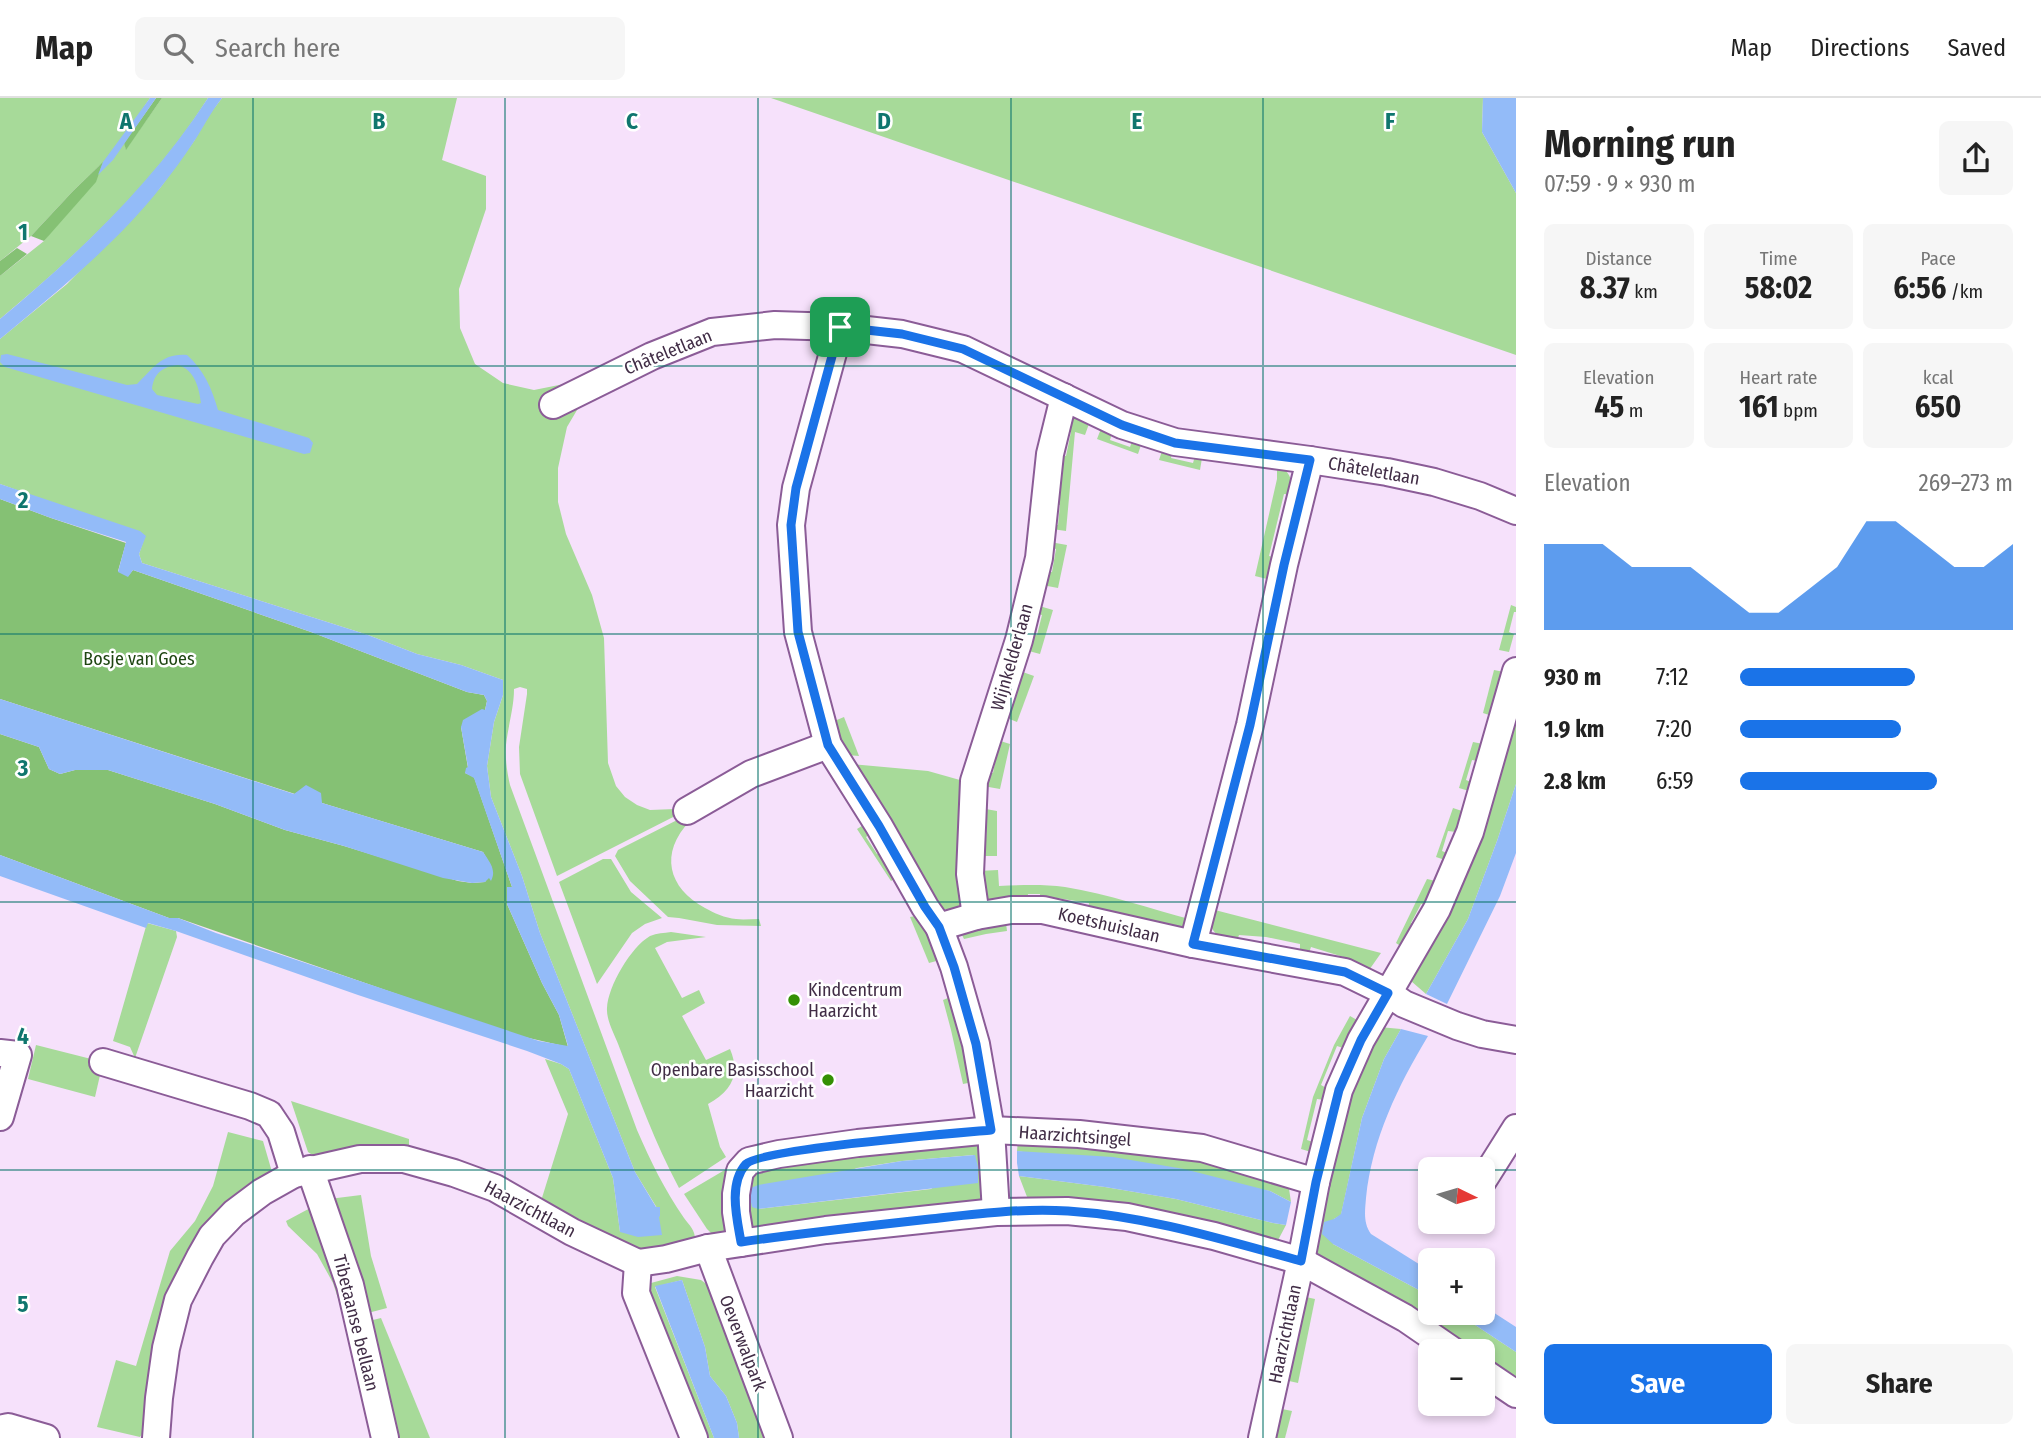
<!DOCTYPE html>
<meta charset="utf-8">
<style>
:root{--surface:#fff;--page:#f6f6f6;--text:#222;--muted:#767676;--line:#e0e0e0;--accent:#1a73e8}
body{margin:0;font-family:"Fira Sans Condensed",sans-serif;background:var(--page);color:var(--text);height:100vh;display:flex;flex-direction:column;font-size:26px;white-space:nowrap}
*{box-sizing:border-box;margin:0}
p{font-size:23px;color:var(--muted)}
.icon{flex:none;width:38px;height:38px;fill:none;stroke:currentColor;stroke-width:2;stroke-linecap:round;stroke-linejoin:round}
.map{position:relative;flex:1;overflow:hidden}
.side{display:flex;flex-direction:column;background:var(--surface);width:525px}
.side>*{flex:none}
.needle{width:46px;rotate:95deg}
.controls{position:absolute;left:1418px;top:1059px;display:grid;gap:14px}
.controls a{display:grid;place-items:center;width:77px;height:77px;border-radius:10px;background:var(--surface);box-shadow:0 4px 10px #0003;font-size:35px}
.pin{position:absolute;display:grid;place-items:center;width:60px;height:60px;color:#fff;margin:-30px;border-radius:14px;box-shadow:0 4px 10px #0006}
.round{display:grid;place-items:center;flex:none;width:74px;height:74px;border-radius:10px;background:var(--page)}
.headline{display:flex;align-items:center;justify-content:space-between;height:119px;padding:0 28px}
h1{font-size:38px;font-weight:700;line-height:52px}
.stats{display:grid;grid-template-columns:repeat(3,1fr);gap:10px;height:119px;padding:7px 28px}
.stats div{display:grid;align-content:center;border-radius:10px;background:var(--page);text-align:center}
.stats b{font-size:30px;font-weight:700}
.stats small{font-size:19px;font-weight:400}
.stats p{font-size:19px}
.chart{height:196px;padding:14px 28px}
.chart p{display:flex;justify-content:space-between}
.chart svg{width:100%;height:126px;margin-top:7px;fill:var(--accent);opacity:.7}
.action{display:flex;gap:14px;margin-top:auto;padding:14px 28px}
.action a{flex:1;height:80px;border-radius:10px;background:var(--accent);color:#fff;font-size:28px;font-weight:700;line-height:80px;text-align:center}
.action a+a{background:var(--page);color:var(--text)}
ul{padding:0 28px;list-style:none;font-size:23px}
li{display:grid;grid-template-columns:112px 84px 1fr;align-items:center;height:52px}
li i{height:18px;border-radius:9px;background:var(--accent)}
header{display:flex;align-items:center;gap:42px;box-sizing:border-box;height:98px;padding:0 35px;background:var(--surface);border-bottom:2px solid var(--line)}
header strong{font-size:33px}
nav{display:flex;gap:38px;margin-inline-start:auto;font-size:24px}
.search{width:490px;height:63px;background:var(--page);display:flex;align-items:center;gap:18px;box-sizing:border-box;padding:0 24px;border-radius:10px;color:var(--muted);font-size:26px}
main{display:flex;flex:1;min-height:0}
.map>svg:first-child{display:block}
.green{fill:#a7da99;fill-rule:evenodd}
.forest{fill:#85c174}
.water{fill:#93bbf8;fill-rule:evenodd}
.lines{fill:none;stroke-linecap:round;stroke-linejoin:round}
.minor-casing{stroke:#8b5c97;stroke-width:30}
.minor{stroke:#fff;stroke-width:26}
.route-casing{stroke:#fff;stroke-width:14}
.route{stroke:#1a73e8;stroke-width:9}
.grid{fill:none;stroke:#0f766e;stroke-width:2;stroke-opacity:0.55}
.poi-dot{fill:#349004;stroke:#fff;stroke-width:2.5}
.labels{text-anchor:middle;stroke-width:5;stroke-linejoin:round;paint-order:stroke}
.street-label{font-size:18px;fill:#412d46;stroke:#fff}
.park-label{font-size:18px;fill:#1f4612;stroke:#fff}
.poi-label{font-size:18px;fill:#412d46;stroke:#fff;text-anchor:start}
.grid-label{font-size:23px;text-anchor:middle;font-weight:bold;fill:#0f766e;stroke:#fff;stroke-width:5;stroke-linejoin:round;paint-order:stroke}
</style>
<header>
<strong>Map</strong>
<div class="search"><svg class="icon" aria-label="search" viewBox="0 0 24 24"><circle cx="10" cy="10" r="6"/><path d="M15 15l6 6"/></svg>Search here</div>
<nav><a>Map</a><a>Directions</a><a>Saved</a></nav>
</header>
<main>
<div class="map">
<svg width="1516" height="1340" viewBox="0 0 1516 1340">
<rect width="100%" height="100%" fill="#f6e1fb"/>
<g class="green">
<path d="M0 0H150L123 40 126 51 162 0H208C153 87 78 156 0 221V178L44 143 101 66 73 93 31 138 0 163Z"/>
<path d="M222 0H457L442 62 486 78V111L459 191 460 230 475 266 503 285 534 292 564 286 588 278 580 307 567 329 558 370V404L566 436 592 497 604 540 608 665 616 688 625 699 637 707 650 712 675 711 683 714 557 778 520 676 519 649 527 596V591L520 589 514 591C514 610 508 628 506 647 505 661 507 674 510 687L637 1032C651 1064 664 1091 684 1120 690 1128 696 1133 695 1144L639 1153 541 1103 568 1016 545 961 561 966 569 971 613 1080 620 1134 658 1118 659 1109 657 1110 635 1074 540 835 522 778 491 699 487 668 494 624 503 597V582L461 567 417 556 368 537 142 465 139 456 145 438 0 386V241L67 186 160 90 194 43 208 18Z"/>
<polygon points="771,0 1483,0 1482,34 1516,95 1516,257"/>
<polygon points="1072,318 1090,323 1085,337 1075,334 1066,433 1052,431 1052,427 1058,427 1060,407 1053,406 1054,381 1062,382 1063,361 1056,356 1066,358 1071,334 1059,331"/>
<polygon points="1102,328 1113,332 1110,342 1130,349 1133,341 1142,344 1138,356 1097,341"/>
<polygon points="1163,350 1173,352 1171,360 1193,365 1195,358 1202,360 1200,372 1159,362"/>
<path d="M1277 368C1292 373 1292 384 1292 397L1284 396 1269 458 1276 460 1271 482 1255 478 1277 381Z"/>
<polygon points="1050,444 1067,447 1058,490 1042,487 1044,473 1052,474 1056,451 1049,449"/>
<polygon points="1036,507 1053,512 1040,556 1025,552 1029,536 1037,537 1042,517 1034,515"/>
<polygon points="1511,507 1516,509 1516,514 1514,514 1509,534 1514,536 1509,554 1499,552"/>
<polygon points="1017,572 1034,578 1017,624 1002,618"/>
<polygon points="1494,572 1504,574 1492,618 1483,615"/>
<polygon points="1516,612 1516,686 1497,743 1468,821 1426,896 1411,883 1429,852 1452,804"/>
<polygon points="844,619 859,658 847,657 832,624"/>
<polygon points="994,641 1010,646 1000,691 983,688 986,674 993,675 997,654"/>
<polygon points="1473,644 1483,646 1478,663 1472,662 1466,682 1471,684 1469,693 1459,690"/>
<path d="M851 666 928 673 967 684 964 802C956 812 950 814 938 809Z"/>
<polygon points="980,710 997,713 997,758 978,758 979,742 986,742 987,721 980,720"/>
<polygon points="1453,710 1462,713 1456,734 1448,733 1442,753 1447,755 1445,762 1436,759"/>
<path d="M687 717 690 723C659 755 668 790 705 810 714 815 725 820 736 821 743 822 751 821 759 821L761 828 717 827 679 820 668 819 630 783 615 758 618 752Z"/>
<polygon points="865,726 871,735 866,739 877,756 882,753 898,778 891,783 857,731"/>
<polygon points="603,761 611,761 631,794 662,820 645,826 632,835 597,886 559,784"/>
<path d="M998 772 999 788C1021 787 1043 786 1065 789 1108 796 1151 811 1193 822L1183 833 1088 812 1089 805 1050 799 1048 805H1040V796H1028L1027 804 992 805 986 802 978 773Z"/>
<polygon points="1427,781 1436,783 1426,807 1421,806 1411,825 1417,828 1405,851 1396,845"/>
<path d="M1211 811 1381 855 1367 875 1347 867 1350 861 1311 849 1309 855 1300 853V846L1266 839 1239 837 1237 843C1217 840 1207 834 1211 811Z"/>
<polygon points="915,818 924,823 940,862 929,865 910,819"/>
<polygon points="147,825 176,833 177,839 135,960 130,949 113,943"/>
<polygon points="1006,825 1007,833 986,836 964,841 962,837 969,832"/>
<path d="M671 834 706 839 667 844 655 850 682 900 699 892 705 905 682 918 706 962 730 951C741 977 731 993 708 1006L720 1049 726 1059 679 1090C655 1045 638 998 620 951 616 939 606 923 607 910 608 888 631 849 650 838 657 835 664 835 671 834Z"/>
<polygon points="953,898 973,984 963,986 951,932 943,902"/>
<polygon points="1350,918 1357,922 1343,950 1337,948 1321,987 1328,991 1324,1002 1317,1001 1307,1042 1313,1044 1311,1054 1301,1051 1313,999 1334,947"/>
<polygon points="1379,929 1401,931 1384,961 1362,1020 1341,1117 1334,1121 1333,1146 1430,1198 1430,1214 1457,1215 1516,1254 1516,1281 1482,1257 1482,1253 1477,1253 1413,1211 1315,1161 1317,1140 1326,1090 1351,990"/>
<polygon points="36,947 103,964 95,999 28,981"/>
<polygon points="291,1003 409,1041 409,1048 378,1049 314,1058 308,1054"/>
<polygon points="228,1034 263,1043 272,1074 198,1136 169,1188 152,1252 145,1332 140,1339 97,1329 116,1262 136,1268 170,1153 195,1123 213,1088"/>
<path d="M983 1040 988 1103 946 1105 854 1116 753 1133 740 1105 752 1069ZM974 1057 931 1091 758 1111 857 1070 902 1063Z"/>
<polygon points="1018,1043 1139,1048 1288,1084 1291,1104 1270,1093 1017,1053"/>
<polygon points="740,1063 728,1139 712,1136 707,1131 684,1096"/>
<polygon points="1019,1078 1105,1089 1176,1101 1273,1125 1286,1127 1276,1146 1029,1104"/>
<polygon points="361,1097 371,1158 387,1210 364,1216 329,1101"/>
<polygon points="314,1108 346,1192 343,1216 333,1185 317,1156 288,1128 286,1123"/>
<polygon points="677,1178 701,1182 709,1188 769,1340 739,1340 737,1325 726,1298 710,1278 705,1249 682,1182 655,1189 714,1340 702,1340 646,1193 651,1185"/>
<polygon points="1306,1199 1315,1201 1298,1285 1289,1283"/>
<polygon points="381,1220 430,1340 392,1340 365,1224"/>
<polygon points="1282,1311 1292,1313 1285,1340 1274,1340"/>
</g>
<g class="forest">
<polygon points="156,0 162,0 126,52 124,45"/>
<polygon points="103,64 96,84 44,143 31,138 73,93"/>
<polygon points="17,150 27,156 0,178 0,163"/>
<polygon points="0,401 51,420 126,445 118,473 128,478 133,472 311,534 467,594 484,597 487,603 485,612 461,629 468,670 465,675 474,679 512,789 508,796 507,806 542,885 559,917 568,949 463,925 420,904 178,820 169,820 0,757 0,636 39,649 49,671 60,676 75,672 108,672 215,706 285,732 344,748 458,783 472,785 485,784 492,770 483,754 322,705 307,688 295,696 0,601"/>
</g>
<g class="water">
<polygon points="150,0 156,0 113,62 98,77 103,64"/>
<path d="M208 0H222C210 15 203 30 193 45 183 60 172 75 161 89 115 147 57 194 0 241V221C78 156 152 86 208 0Z"/>
<polygon points="1483,0 1516,0 1516,95 1482,34"/>
<path d="M7 256 127 287 137 286C153 271 161 255 187 257 204 272 212 291 218 312L309 340 313 345 310 355 304 356 5 269 0 264 1 257ZM178 267C195 272 199 290 201 305L198 306 157 297 152 291C154 275 162 269 178 267Z"/>
<polygon points="0,386 140,433 146,438 139,456 142,465 368,537 417,556 461,567 503,582 503,597 494,624 487,668 491,699 522,778 540,835 635,1074 656,1109 660,1109 660,1118 659,1119 662,1137 638,1139 620,1134 613,1080 569,971 561,966 527,953 358,897 176,833 148,825 146,830 0,778 0,757 169,820 178,820 216,835 539,943 568,948 559,917 542,885 507,806 507,789 512,789 474,680 465,675 466,670 468,669 461,629 463,622 482,611 485,612 487,603 484,597 467,594 311,534 133,472 128,479 118,474 126,444 51,420 0,401"/>
<path d="M0 601 294 696 306 687 321 695 322 705 483 754C489 763 497 772 491 783L489 780 485 784 472 785 443 780 344 748 285 732 215 706 108 672H75L60 676 49 671 39 649 0 636Z"/>
<polygon points="1516,686 1516,755 1500,798 1447,906 1426,896 1468,821 1497,743"/>
<path d="M1401 931 1428 938C1398 988 1372 1041 1366 1100 1365 1113 1363 1125 1371 1136L1430 1173V1198L1333 1146 1322 1136 1324 1124 1334 1121 1341 1116 1362 1020 1384 961Z"/>
<polygon points="1017,1053 1113,1059 1184,1071 1270,1093 1291,1104 1286,1127 1273,1125 1176,1101 1105,1089 1019,1078 1017,1065"/>
<polygon points="975,1057 978,1069 978,1085 758,1111 752,1109 749,1095 751,1090 758,1087 902,1063"/>
<polygon points="682,1182 705,1249 710,1278 726,1298 737,1325 739,1340 714,1340 655,1188"/>
<polygon points="1482,1207 1516,1229 1516,1254 1457,1215 1482,1214"/>
</g>
<g class="lines">
<defs>
<g id="minor">
<polyline points="840,229 796,390 791,427 798,534 828,647 879,728 925,809 939,829 954,869 976,946 991,1032 996,1114"/>
<polyline points="553,307 652,258 712,234 775,227 840,229 902,236 963,251 1122,327 1175,344 1310,362 1387,374 1434,384 1480,398 1516,413"/>
<polyline points="687,713 751,676 828,647"/>
<polyline points="976,818 970,776 974,683 1019,542 1039,460 1050,356 1064,299"/>
<polyline points="939,829 976,818 1011,812 1043,812 1193,846 1345,874 1388,895 1404,906 1457,928 1482,936 1516,942"/>
<polyline points="1193,846 1250,627 1284,467 1310,362"/>
<polyline points="0,955 18,957 0,1019"/>
<polyline points="103,964 250,1008 269,1016 281,1034 294,1076"/>
<polyline points="310,1071 350,1187 385,1340"/>
<polyline points="1482,1084 1516,1030"/>
<polyline points="741,1145 736,1114 736,1096 740,1073 749,1063 779,1056 858,1045 991,1032 1079,1036 1202,1050 1316,1084"/>
<polyline points="708,1150 779,1340"/>
<polyline points="638,1165 666,1161 708,1150 826,1132 996,1114 1067,1113 1127,1119 1214,1138 1301,1163 1405,1220 1453,1253"/>
<polyline points="638,1165 636,1195 694,1340"/>
<polyline points="1482,1273 1516,1296"/>
<polyline points="0,1331 8,1329 46,1340"/>
<polyline points="156,1340 159,1300 166,1250 178,1202 200,1159 212,1138 234,1115 262,1094 294,1076 360,1061 404,1061 454,1075 495,1090 572,1134 638,1165"/>
<polyline points="1262,1340 1301,1163 1316,1084 1339,992 1361,942 1437,811 1470,734 1516,573"/>
</g>
</defs>
<use href="#minor" class="minor-casing"/>
<use href="#minor" class="minor"/>
</g>
<g class="lines">
<defs>
<path id="route" d="M840 229 902 236 963 251 1122 327 1175 345 1310 362 1284 467 1250 627 1193 846 1345 874 1388 895 1361 942 1339 992 1316 1084 1301 1163C1224 1142 1147 1118 1068 1113 1022 1110 976 1116 930 1121 867 1128 804 1135 741 1144 737 1121 728 1086 746 1066 760 1051 958 1035 991 1032L976 946 954 869 939 829 925 809 879 728 828 647 798 534 791 427 796 390Z"/>
</defs>
<use href="#route" class="route-casing"/>
<use href="#route" class="route"/>
</g>
<path class="grid" d="M253 0V1340M505 0V1340M758 0V1340M1011 0V1340M1263 0V1340M0 268H1516M0 536H1516M0 804H1516M0 1072H1430M1482 1072H1516"/>
<g class="poi-dot">
<circle cx="794" cy="902" r="7"/>
<circle cx="828" cy="982" r="7"/>
</g>
<g class="labels">
<g class="street-label">
<text transform="translate(668 254) rotate(-22)" y="6">Châteletlaan</text>
<text transform="translate(1374 373) rotate(10)" y="6">Châteletlaan</text>
<text transform="translate(1012 559) rotate(-74)" y="6">Wijnkelderlaan</text>
<text transform="translate(1109 827) rotate(13)" y="6">Koetshuislaan</text>
<text transform="translate(1075 1038) rotate(4)" y="6">Haarzichtsingel</text>
<text transform="translate(530 1111) rotate(28)" y="6">Haarzichtlaan</text>
<text transform="translate(356 1225) rotate(76)" y="6">Tibetaanse bellaan</text>
<text transform="translate(1285 1236) rotate(-78)" y="6">Haarzichtlaan</text>
<text transform="translate(743 1245) rotate(69)" y="6">Oeverwalpark</text>
</g>
<g class="park-label">
<text x="139" y="567">Bosje van Goes</text>
</g>
<g class="poi-label">
<text x="808" y="898">Kindcentrum<tspan x="808" dy="21">Haarzicht</tspan></text>
<text x="814" y="978" text-anchor="end">Openbare Basisschool<tspan x="814" dy="21">Haarzicht</tspan></text>
</g>
</g>
<g class="grid-label">
<text x="126" y="31">A</text>
<text x="379" y="31">B</text>
<text x="632" y="31">C</text>
<text x="884" y="31">D</text>
<text x="1137" y="31">E</text>
<text x="1390" y="31">F</text>
<text x="23" y="142">1</text>
<text x="23" y="410">2</text>
<text x="23" y="678">3</text>
<text x="23" y="946">4</text>
<text x="23" y="1214">5</text>
</g>
</svg>
<div class="controls">
<a><svg class="needle" viewBox="-14 -14 28 28"><path d="M0-13l5 13h-10z" fill="#e53935"/><path d="M0 13l5-13h-10z" fill="#767676"/></svg></a>
<a>+</a>
<a>−</a>
</div>
<div class="pin" style="left:840px;top:229px;background:#1e9e55"><svg class="icon" aria-label="arrive" viewBox="0 0 24 24"><path d="M6 21V4h12l-3 4 3 4H6"/></svg></div>
</div>
<section class="side">
<div class="headline"><div><h1>Morning run</h1><p>07:59 · 9 × 930 m</p></div><a class="round"><svg class="icon" aria-label="share" viewBox="0 0 24 24"><path d="M12 15V3M7 8l5-5 5 5M5 13v7h14v-7"/></svg></a></div>
<div class="stats">
<div><p>Distance</p><b>8.37<small> km</small></b></div>
<div><p>Time</p><b>58:02</b></div>
<div><p>Pace</p><b>6:56<small> /km</small></b></div>
</div>
<div class="stats">
<div><p>Elevation</p><b>45<small> m</small></b></div>
<div><p>Heart rate</p><b>161<small> bpm</small></b></div>
<div><p>kcal</p><b>650</b></div>
</div>
<div class="chart"><p><span>Elevation</span>269–273 m</p>
<svg viewBox="0 0 160 44" preserveAspectRatio="none"><path d="M0 44V14L10 14L20 14L30 22L40 22L50 22L60 30L70 38L80 38L90 30L100 22L110 6L120 6L130 14L140 22L150 22L160 14V44z"/></svg>
</div>
<ul>
<li><b>930 m</b>7:12<i style="width:64%"></i></li>
<li><b>1.9 km</b>7:20<i style="width:59%"></i></li>
<li><b>2.8 km</b>6:59<i style="width:72%"></i></li>
</ul>
<div class="action"><a>Save</a><a>Share</a></div>
</section>
</main>
